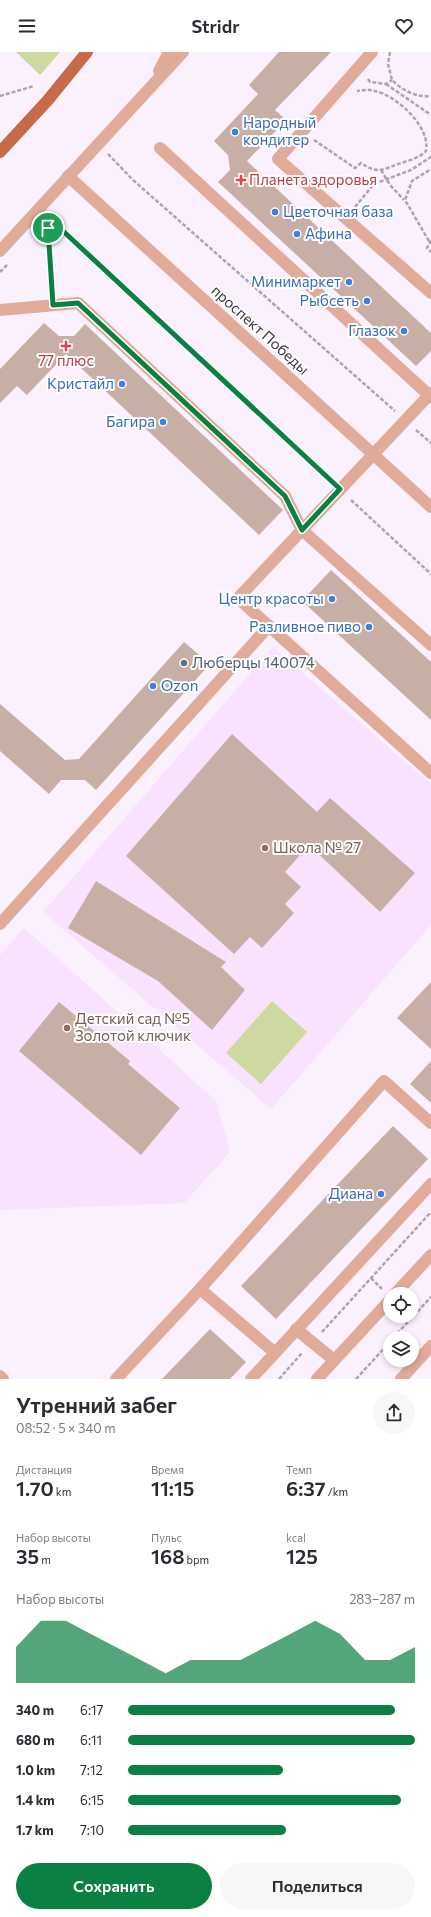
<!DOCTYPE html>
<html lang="ru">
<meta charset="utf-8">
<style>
:root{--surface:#fff;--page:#f7f7f7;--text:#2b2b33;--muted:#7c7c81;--accent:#0b8043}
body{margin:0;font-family:Commissioner,sans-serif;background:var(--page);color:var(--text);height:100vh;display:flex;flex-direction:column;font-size:15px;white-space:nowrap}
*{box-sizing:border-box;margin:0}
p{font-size:13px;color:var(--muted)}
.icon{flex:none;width:22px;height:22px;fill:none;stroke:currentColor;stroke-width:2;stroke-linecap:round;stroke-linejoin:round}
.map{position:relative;height:1327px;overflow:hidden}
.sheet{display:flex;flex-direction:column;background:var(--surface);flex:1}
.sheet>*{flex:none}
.tools{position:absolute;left:383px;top:1235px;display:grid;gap:8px}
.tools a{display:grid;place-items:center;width:36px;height:36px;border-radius:50%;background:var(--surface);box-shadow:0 2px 6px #0003;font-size:20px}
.pin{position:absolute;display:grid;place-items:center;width:34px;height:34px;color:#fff;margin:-17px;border:2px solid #fff;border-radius:50%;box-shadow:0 1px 4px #0007}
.round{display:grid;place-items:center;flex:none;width:42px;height:42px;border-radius:21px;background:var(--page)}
.summary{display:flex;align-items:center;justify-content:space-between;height:68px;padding:0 16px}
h1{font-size:22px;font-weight:600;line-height:30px}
.metrics{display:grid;grid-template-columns:repeat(3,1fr);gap:6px;height:68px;padding:4px 16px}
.metrics div{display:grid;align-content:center}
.metrics b{font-size:20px;font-weight:600}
.metrics small{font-size:11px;font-weight:400}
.metrics p{font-size:11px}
.chart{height:112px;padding:8px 16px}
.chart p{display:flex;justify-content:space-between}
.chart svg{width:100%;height:72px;margin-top:4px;fill:var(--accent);opacity:.7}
.action{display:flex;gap:8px;margin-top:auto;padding:8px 16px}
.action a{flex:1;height:46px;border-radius:24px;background:var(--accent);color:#fff;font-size:16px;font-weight:600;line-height:46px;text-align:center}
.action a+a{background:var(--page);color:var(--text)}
ul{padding:0 16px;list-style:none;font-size:13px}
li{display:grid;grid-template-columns:64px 48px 1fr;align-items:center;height:30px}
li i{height:10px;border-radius:5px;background:var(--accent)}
header{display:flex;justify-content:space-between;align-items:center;height:52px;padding:0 16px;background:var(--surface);font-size:18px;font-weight:600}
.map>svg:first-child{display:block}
.built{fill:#f8e2fd}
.green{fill:#cdd9a1}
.building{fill:#c8afa6}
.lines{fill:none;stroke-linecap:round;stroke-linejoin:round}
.path{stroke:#ada3ae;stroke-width:2.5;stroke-dasharray:4 2;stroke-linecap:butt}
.minor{stroke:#e0ab99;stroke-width:12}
.major{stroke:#c76a49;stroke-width:12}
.route-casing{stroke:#fff;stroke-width:8}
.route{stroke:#0b8043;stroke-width:5}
.shop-dot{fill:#3f7fe0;stroke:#fff;stroke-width:1.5}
.health-dot{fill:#e0444e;stroke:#fff;stroke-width:1.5}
.service-dot{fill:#5c6f8a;stroke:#fff;stroke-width:1.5}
.education-dot{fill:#8d6e63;stroke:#fff;stroke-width:1.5}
.labels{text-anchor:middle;stroke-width:4;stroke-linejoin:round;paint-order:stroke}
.shop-label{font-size:15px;fill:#366cbe;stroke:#fff;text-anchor:end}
.health-label{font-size:15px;fill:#be3a42;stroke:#fff;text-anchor:start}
.street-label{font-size:15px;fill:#3e373f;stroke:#fff}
.service-label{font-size:15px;fill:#4e5e75;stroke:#fff;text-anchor:start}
.education-label{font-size:15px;fill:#785e54;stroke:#fff;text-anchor:start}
</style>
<header><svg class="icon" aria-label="menu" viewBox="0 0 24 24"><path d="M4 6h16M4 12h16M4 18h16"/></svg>Stridr<svg class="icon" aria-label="heart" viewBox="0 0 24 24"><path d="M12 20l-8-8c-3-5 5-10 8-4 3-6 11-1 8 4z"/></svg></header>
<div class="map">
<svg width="431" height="1327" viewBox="0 0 431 1327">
<rect width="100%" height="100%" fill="#fbf0fd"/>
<g class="built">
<polygon points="273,595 431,732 431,873 271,1057 43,860"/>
<polygon points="24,876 216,1049 230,1100 184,1151 0,1158 0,903"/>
</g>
<g class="green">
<polygon points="16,0 60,0 40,23"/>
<polygon points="272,949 307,980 261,1032 226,1001"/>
</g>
<g class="building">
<polygon points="279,0 331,0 275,58 286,68 247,109 431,281 431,299 416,314 218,130 230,118 228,103 214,89 258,42 249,33"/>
<polygon points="44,271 59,284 74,284 85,272 283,458 259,483 66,302 27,343 17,334 0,351 0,317"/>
<polygon points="331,518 431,610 431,668 302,549"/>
<polygon points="184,590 210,612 96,738 85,728 61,728 49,742 0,699 0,652 65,708 79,707"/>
<polygon points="232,682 317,760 330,746 415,821 380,860 309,793 285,820 301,835 285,852 294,861 262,896 250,885 234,902 126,804"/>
<polygon points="96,829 226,910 221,915 245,938 212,978 158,929 68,876"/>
<polygon points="431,930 431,997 397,966"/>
<polygon points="59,950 130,1009 128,1012 180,1056 141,1103 19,999"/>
<polygon points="431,1009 431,1051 410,1032"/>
<polygon points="393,1074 428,1107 276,1267 241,1234"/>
<polygon points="210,1277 246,1310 230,1327 162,1327"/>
</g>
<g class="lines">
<g class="path">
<path d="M390 0 388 12 392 28C402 38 416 46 431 44"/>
<polyline points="368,27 370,30 386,32 392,28"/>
<polyline points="386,32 431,63"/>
<polyline points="0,44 34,34"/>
<path d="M314 88 355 116 361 111C377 122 382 118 398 112 407 109 420 106 426 99 431 74 395 43 375 39 369 37 363 38 357 39"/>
<polyline points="108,102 133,128 395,359"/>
<polyline points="381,118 390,133 404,148"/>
<polyline points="355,155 374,132 411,118 431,105"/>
<polyline points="48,176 52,240"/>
<polyline points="36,182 48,176 63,179 330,428"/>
<polyline points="431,188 427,196 431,200"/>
<polyline points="429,189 405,148 412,129 431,117"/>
<polyline points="0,220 7,213"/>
<polyline points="416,378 431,391"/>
<polyline points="351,448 431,522"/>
<polyline points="371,1226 382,1237"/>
<polyline points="322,1280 431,1160"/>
<polyline points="393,1286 431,1245"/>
<polyline points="279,1327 302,1301"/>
<polyline points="356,1327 390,1290"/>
</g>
<g class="minor">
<polyline points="372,0 278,107 431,241"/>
<polyline points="159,19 169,0"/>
<polyline points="160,96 431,345"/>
<polyline points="68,124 431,455"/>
<polyline points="0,199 183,0"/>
<polyline points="0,258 78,251 285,444 302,478 431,593"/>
<polyline points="431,341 238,546 431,721"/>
<polyline points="0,872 269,574"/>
<polyline points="200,1237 274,1300"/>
<polyline points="395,1242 431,1203"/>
<polyline points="296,1277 334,1308"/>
<polyline points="0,1324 3,1327"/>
<polyline points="116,1327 200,1237 384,1029 431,1071"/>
<polyline points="251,1327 431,1132"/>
<polyline points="317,1327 390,1248"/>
<polyline points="401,1327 431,1294"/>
</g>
<polyline class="major" points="0,100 48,48 87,0"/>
</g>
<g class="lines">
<defs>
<polygon id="route" points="48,176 63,179 340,437 302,478 285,444 78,251 53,253"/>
</defs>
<use href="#route" class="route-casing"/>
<use href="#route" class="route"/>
</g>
<g class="shop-dot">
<circle cx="235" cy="80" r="4"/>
<circle cx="275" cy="160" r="4"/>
<circle cx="297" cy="182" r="4"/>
<circle cx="349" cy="230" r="4"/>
<circle cx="367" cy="249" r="4"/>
<circle cx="404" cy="279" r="4"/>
<circle cx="122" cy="332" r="4"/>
<circle cx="163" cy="370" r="4"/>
<circle cx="332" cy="547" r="4"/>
<circle cx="369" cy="575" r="4"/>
<circle cx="153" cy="634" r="4"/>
<circle cx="381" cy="1142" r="4"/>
</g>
<g class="health-dot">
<path d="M239 122h4v4h4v4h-4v4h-4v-4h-4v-4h4z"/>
<path d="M64 288h4v4h4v4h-4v4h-4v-4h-4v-4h4z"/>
</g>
<circle class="service-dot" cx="184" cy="611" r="4"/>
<g class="education-dot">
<circle cx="265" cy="796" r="4"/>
<circle cx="67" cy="976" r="4"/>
</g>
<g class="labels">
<g class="shop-label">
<text x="243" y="76" text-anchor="start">Народный<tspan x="243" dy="17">кондитер</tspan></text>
<text x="283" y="165" text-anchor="start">Цветочная база</text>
<text x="305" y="187" text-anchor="start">Афина</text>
<text x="341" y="235">Минимаркет</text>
<text x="359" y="254">Рыбсеть</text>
<text x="396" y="284">Глазок</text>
<text x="114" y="337">Кристайл</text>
<text x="155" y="375">Багира</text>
<text x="324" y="552">Центр красоты</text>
<text x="361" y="580">Разливное пиво</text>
<text x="161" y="639" text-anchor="start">Ozon</text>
<text x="373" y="1147">Диана</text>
</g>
<g class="health-label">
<text x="249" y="133">Планета здоровья</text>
<text x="66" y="314" text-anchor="middle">77 плюс</text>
</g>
<g class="street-label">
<text transform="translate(260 278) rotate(42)" y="5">проспект Победы</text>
</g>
<g class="service-label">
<text x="192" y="616">Люберцы 140074</text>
</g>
<g class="education-label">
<text x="273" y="801">Школа № 27</text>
<text x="75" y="972">Детский сад №5<tspan x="75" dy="17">Золотой ключик</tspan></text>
</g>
</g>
</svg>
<div class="tools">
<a><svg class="icon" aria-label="locate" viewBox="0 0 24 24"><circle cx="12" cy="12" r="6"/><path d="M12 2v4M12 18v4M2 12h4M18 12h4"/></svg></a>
<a><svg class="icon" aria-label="layers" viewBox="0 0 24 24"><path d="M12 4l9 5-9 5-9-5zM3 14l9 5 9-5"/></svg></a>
</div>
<div class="pin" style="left:48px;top:176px;background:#1e9e55"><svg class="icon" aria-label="arrive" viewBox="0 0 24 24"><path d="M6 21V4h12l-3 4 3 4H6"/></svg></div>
</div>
<section class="sheet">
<div class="summary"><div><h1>Утренний забег</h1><p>08:52 · 5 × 340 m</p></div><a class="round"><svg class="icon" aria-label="share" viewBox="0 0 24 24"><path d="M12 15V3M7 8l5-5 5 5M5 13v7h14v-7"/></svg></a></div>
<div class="metrics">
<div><p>Дистанция</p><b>1.70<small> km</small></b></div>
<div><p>Время</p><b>11:15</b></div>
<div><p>Темп</p><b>6:37<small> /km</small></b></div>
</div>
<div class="metrics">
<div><p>Набор высоты</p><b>35<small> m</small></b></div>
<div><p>Пульс</p><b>168<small> bpm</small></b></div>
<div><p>kcal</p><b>125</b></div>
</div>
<div class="chart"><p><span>Набор высоты</span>283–287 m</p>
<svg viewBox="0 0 160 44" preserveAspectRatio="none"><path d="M0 44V22L10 6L20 6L30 14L40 22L50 30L60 38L70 30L80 30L90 30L100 22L110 14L120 6L130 14L140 30L150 30L160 22V44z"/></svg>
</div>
<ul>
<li><b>340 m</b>6:17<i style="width:93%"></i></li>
<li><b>680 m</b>6:11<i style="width:100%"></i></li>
<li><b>1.0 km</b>7:12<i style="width:54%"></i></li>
<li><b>1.4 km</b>6:15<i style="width:95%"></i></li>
<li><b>1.7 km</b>7:10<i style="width:55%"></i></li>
</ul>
<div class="action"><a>Сохранить</a><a>Поделиться</a></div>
</section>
